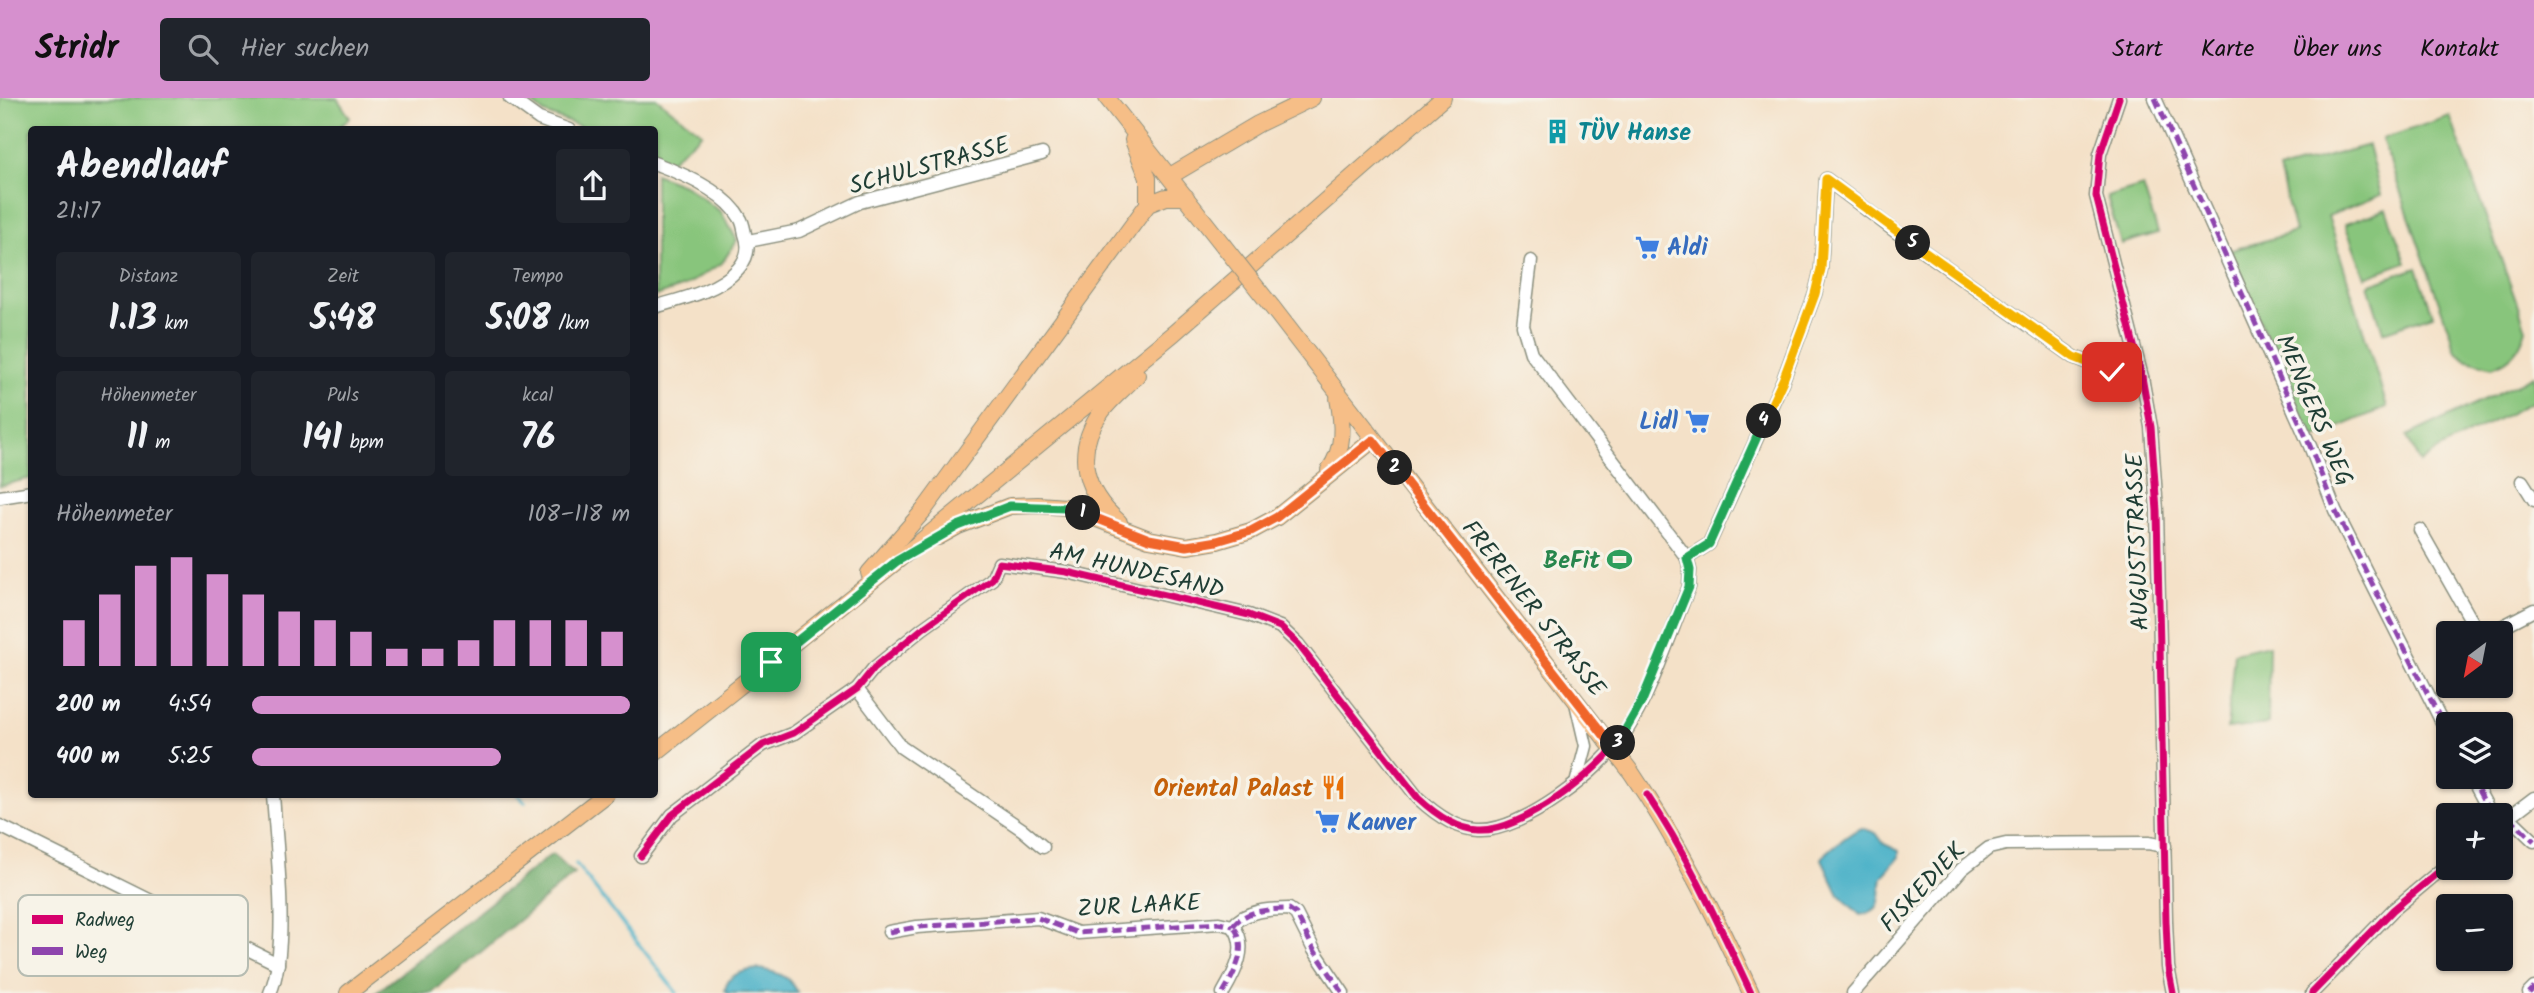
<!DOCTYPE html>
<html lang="de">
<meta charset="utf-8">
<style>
:root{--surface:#171b24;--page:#20242c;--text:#f1f3f6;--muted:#9ea1a6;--accent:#d690ce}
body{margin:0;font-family:Kalam,sans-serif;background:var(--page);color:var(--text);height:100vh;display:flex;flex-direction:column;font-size:26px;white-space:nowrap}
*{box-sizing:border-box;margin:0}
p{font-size:23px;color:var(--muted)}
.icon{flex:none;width:38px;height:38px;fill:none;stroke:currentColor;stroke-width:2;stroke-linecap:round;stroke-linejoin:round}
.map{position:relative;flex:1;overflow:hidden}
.panel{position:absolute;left:28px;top:28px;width:630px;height:672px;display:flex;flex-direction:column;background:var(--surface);border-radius:7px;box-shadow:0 2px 5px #0004}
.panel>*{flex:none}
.needle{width:46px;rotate:212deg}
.buttons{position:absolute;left:2436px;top:523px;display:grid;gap:14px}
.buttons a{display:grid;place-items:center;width:77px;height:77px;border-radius:7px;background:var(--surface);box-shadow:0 2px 5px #0004;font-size:35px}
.pin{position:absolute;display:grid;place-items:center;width:60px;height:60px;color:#fff;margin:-30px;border-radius:14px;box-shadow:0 4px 10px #0006}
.km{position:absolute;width:35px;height:35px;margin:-18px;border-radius:50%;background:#222;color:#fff;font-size:19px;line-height:35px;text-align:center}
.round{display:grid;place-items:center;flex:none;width:74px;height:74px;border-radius:7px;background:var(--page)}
.head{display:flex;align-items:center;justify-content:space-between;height:119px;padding:0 28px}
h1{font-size:38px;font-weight:700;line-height:52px}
.figures{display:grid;grid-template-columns:repeat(3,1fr);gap:10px;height:119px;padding:7px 28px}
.figures div{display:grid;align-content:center;border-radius:7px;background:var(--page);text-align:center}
.figures b{font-size:35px;font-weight:700}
.figures small{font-size:19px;font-weight:400}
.figures p{font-size:19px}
.chart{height:196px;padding:14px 28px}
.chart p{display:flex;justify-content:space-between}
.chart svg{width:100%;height:126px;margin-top:7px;stroke:var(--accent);stroke-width:6}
ul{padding:0 28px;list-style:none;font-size:23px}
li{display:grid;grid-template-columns:112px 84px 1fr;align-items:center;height:52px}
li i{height:18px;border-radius:9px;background:var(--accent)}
header{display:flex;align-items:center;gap:42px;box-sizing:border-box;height:98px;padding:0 35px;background:var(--accent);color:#111}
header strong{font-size:33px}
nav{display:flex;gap:38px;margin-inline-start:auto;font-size:24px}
.search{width:490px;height:63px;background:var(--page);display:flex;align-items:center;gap:18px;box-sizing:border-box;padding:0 24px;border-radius:7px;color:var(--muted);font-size:26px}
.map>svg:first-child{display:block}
.green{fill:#88c57b;stroke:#548158;stroke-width:2}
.forest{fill:#6eaa6b;stroke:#467450;stroke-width:2}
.water{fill:#49b1c8;stroke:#34777e;stroke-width:2}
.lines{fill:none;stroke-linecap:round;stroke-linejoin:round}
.stream{stroke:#49b1c8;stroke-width:3.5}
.minor-casing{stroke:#8a8f7e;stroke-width:15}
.major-casing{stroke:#8a8f7e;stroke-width:18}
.minor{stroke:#fff;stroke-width:12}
.major{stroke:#f6be87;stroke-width:16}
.major-bridge-casing{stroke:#8a8f7e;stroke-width:18;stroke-linecap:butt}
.major-bridge{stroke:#f6be87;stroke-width:16}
.quiet{stroke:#8e44ad;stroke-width:5;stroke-dasharray:10 5;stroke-linecap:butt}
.cycleway-casing{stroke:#f7f3e8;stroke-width:11}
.cycleway{stroke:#d6006c;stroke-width:7}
.split-1-casing{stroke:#fff;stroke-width:14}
.split-2-casing{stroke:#fff;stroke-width:14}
.split-3-casing{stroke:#fff;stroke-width:14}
.split-4-casing{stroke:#fff;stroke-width:14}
.split-5-casing{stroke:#fff;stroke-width:14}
.split-6-casing{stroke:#fff;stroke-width:14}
.split-1{stroke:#22a559;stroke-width:9}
.split-2{stroke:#f0652b;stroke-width:9}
.split-3{stroke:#f0652b;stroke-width:9}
.split-4{stroke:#22a559;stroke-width:9}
.split-5{stroke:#f5b400;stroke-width:9}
.split-6{stroke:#f5b400;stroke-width:9}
.labels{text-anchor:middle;stroke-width:7;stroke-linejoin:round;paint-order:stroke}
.culture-label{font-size:24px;font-weight:bold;fill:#0d838f;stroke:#f7f3e8;text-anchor:start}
.street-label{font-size:24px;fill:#1f3d34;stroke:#f7f3e8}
.shop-label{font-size:24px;font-weight:bold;fill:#366cbe;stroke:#f7f3e8;text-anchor:start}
.leisure-label{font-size:24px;font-weight:bold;fill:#27864d;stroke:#f7f3e8;text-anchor:end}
.food-label{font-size:24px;font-weight:bold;fill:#c56008;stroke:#f7f3e8;text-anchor:end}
.key{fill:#f7f3e8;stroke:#b6bcb2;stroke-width:2}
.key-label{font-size:19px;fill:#1f3d34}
</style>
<header>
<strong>Stridr</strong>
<div class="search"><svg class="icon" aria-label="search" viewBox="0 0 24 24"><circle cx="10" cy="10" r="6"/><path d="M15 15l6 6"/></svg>Hier suchen</div>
<nav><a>Start</a><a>Karte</a><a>Über uns</a><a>Kontakt</a></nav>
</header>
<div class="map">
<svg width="2534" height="895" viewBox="0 0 2534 895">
<rect width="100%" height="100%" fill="#f7f3e8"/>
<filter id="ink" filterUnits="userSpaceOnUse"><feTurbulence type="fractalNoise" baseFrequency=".0143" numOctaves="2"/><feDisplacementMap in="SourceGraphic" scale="14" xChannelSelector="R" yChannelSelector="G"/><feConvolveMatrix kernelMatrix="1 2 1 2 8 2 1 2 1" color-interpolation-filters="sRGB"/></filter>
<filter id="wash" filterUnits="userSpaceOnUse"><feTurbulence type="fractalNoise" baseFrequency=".00686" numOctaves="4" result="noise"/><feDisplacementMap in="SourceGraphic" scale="28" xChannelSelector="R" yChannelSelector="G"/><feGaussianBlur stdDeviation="1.57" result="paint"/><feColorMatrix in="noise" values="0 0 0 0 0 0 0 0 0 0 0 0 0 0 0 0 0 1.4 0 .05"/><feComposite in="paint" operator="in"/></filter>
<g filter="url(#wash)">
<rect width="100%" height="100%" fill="#f4e1c8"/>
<g class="green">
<polygon points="0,0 337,0 350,20 336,32 32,32 31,380 0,388"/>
<polygon points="526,0 656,0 702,35 670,63 655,57 654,32 587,31 544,15"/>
<path d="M2450 18 2526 231C2521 251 2511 263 2492 269L2465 261 2456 253 2382 41Z"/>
<polygon points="2368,47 2381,97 2328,118 2387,309 2311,341 2229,153 2295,134 2279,72"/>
<polygon points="655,76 686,88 721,114 737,142 722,165 685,188 655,198"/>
<polygon points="2143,88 2158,135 2121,146 2107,99"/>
<polygon points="2386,111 2406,164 2365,179 2345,126"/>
<polygon points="2417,170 2433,217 2383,234 2368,187"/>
<polygon points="2534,278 2534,303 2441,350 2420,365 2407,338"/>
<polygon points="2269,547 2268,626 2227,631 2234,555"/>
</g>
<polygon class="forest" points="552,756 574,776 432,895 376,895"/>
<g class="water">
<path d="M1862 730 1876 735 1884 746 1899 753V759L1882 779C1878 799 1886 812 1860 817L1839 797 1822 761C1824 755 1855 731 1862 730Z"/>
<path d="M759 871C777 874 790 878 798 895H728L725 893C727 875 744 873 759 871Z"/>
</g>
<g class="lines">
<g class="stream">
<polyline points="517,696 525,704"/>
<polyline points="576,766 677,895"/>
</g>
</g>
</g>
<g filter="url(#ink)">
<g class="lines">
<defs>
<g id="minor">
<polyline points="510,0 539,21 569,32"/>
<polyline points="2119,0 2100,56 2096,98 2142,279 2151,329 2157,413 2166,823 2168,869 2173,895"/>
<polyline points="2155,0 2310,348 2335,412 2448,636"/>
<path d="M654 65C681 75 726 94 740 120 743 124 744 131 745 136 750 149 748 160 738 171 718 193 682 201 654 209"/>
<polyline points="748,143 799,133 860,104 1042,56"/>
<polyline points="1531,163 1523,228 1531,255 1687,460"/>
<polyline points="2522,383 2534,402"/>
<polyline points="0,399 32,394"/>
<polyline points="2420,432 2479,536"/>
<polyline points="2488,536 2534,512"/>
<polyline points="857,591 901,649 1023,732 1043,749"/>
<polyline points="1576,605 1586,648 1577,682"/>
<polyline points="2471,679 2492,718"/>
<polyline points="2509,719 2534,743"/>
<polyline points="2501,725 2534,700"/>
<polyline points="0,728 278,866"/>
<path d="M641 758 672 717 763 647 794 635 857 591 874 570 922 531 992 481 999 465 1067 474 1249 517 1280 529 1298 546 1418 700C1433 714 1455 731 1478 732 1521 735 1603 671 1625 635 1652 594 1670 535 1689 489L1690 472 1687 460 1709 446 1783 282 1815 196 1821 171 1826 81 1895 133 2074 259 2112 274 2142 279"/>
<path d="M1233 828C1245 812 1270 811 1289 811L1296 816 1314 852 1343 895"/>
<polyline points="889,834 917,829 1038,820 1078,835 1219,825 1233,828"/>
<path d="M270 895C290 850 276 747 273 696"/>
<path d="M1223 895C1234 876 1250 849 1233 828"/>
<polyline points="1853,895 1962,771 1989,750 2006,746 2148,745 2165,748"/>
<polyline points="2312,895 2393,812 2448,766"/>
<polyline points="2529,895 2534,890"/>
</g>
<g id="major">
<polyline points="1107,0 1223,147"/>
<polyline points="1133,42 1148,80 1148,106"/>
<polyline points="1170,78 1258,26 1312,0"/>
<path d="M1272 209 1631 674C1680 746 1715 817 1751 895"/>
<path d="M1329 372C1345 350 1343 326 1338 300"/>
<path d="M1119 424C1083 393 1073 353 1102 313 1112 300 1126 289 1137 277"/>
<polyline points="938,439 958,428 1010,408 1038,407 1066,409 1149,441 1187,448 1217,443 1251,433 1277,419 1373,342"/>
<polyline points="869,475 924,412 1148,106 1166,99 1186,99"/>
<polyline points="654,656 897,463 1174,235 1443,0"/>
<polyline points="348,895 606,696"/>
</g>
</defs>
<use href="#minor" class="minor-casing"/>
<use href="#major" class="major-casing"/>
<use href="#minor" class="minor"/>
<use href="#major" class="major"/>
<defs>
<polyline id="major-bridge" points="1223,147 1272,209"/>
</defs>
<use href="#major-bridge" class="major-bridge-casing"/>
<use href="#major-bridge" class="major-bridge"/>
<g class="quiet">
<polyline points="2155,0 2310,348 2335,412 2448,636"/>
<polyline points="2471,679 2492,718"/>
<polyline points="2509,719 2534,743"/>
<path d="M1233 828C1245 812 1270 811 1289 811L1296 816 1314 852 1343 895"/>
<polyline points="889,834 917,829 1038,820 1078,835 1219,825 1233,828"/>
<path d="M1223 895C1234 876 1250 849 1233 828"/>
<polyline points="2529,895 2534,890"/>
</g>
<defs>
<g id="cycleway">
<polyline points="2119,0 2100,56 2096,98 2142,279 2151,329 2157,413 2166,823 2168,869 2173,895"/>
<path d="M1647 697C1689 759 1719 827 1751 895"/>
<path d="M641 758 672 717 763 647 794 635 857 591 874 570 922 531 992 481 999 465 1067 474 1249 517 1280 529 1298 546 1418 700C1433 714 1455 731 1478 732 1521 735 1603 671 1625 635 1652 594 1670 535 1689 489L1690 472 1687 460 1709 446 1783 282 1815 196 1821 171 1826 81 1895 133 2074 259 2112 274 2142 279"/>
<polyline points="2312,895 2393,812 2448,766"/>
</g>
</defs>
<use href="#cycleway" class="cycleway-casing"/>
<use href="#cycleway" class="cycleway"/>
</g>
</g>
<g class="lines" filter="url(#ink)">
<defs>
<polyline id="split-1" points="771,564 897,463 958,428 1010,408 1066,410 1083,415"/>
<polyline id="split-2" points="1083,415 1149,441 1187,448 1217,443 1251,433 1277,419 1373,342 1395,370"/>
<polyline id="split-3" points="1395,370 1614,650 1618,645"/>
<polyline id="split-4" points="1618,645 1642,603 1689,489 1690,472 1687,460 1709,446 1764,323"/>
<polyline id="split-5" points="1764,323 1783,282 1815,196 1821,171 1826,81 1913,145"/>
<polyline id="split-6" points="1913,145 2074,259 2112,274"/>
</defs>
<use href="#split-1" class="split-1-casing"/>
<use href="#split-2" class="split-2-casing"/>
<use href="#split-3" class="split-3-casing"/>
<use href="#split-4" class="split-4-casing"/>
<use href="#split-5" class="split-5-casing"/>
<use href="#split-6" class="split-6-casing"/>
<use href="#split-1" class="split-1"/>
<use href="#split-2" class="split-2"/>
<use href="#split-3" class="split-3"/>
<use href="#split-4" class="split-4"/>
<use href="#split-5" class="split-5"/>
<use href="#split-6" class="split-6"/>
</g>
<defs>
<symbol id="building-bare" viewBox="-9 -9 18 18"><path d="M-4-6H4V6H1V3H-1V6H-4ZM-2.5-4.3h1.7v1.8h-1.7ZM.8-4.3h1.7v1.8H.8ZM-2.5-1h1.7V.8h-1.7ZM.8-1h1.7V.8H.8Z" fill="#0f9aa8" stroke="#f7f3e8" stroke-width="2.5" paint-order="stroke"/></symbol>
<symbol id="supermarket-bare" viewBox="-9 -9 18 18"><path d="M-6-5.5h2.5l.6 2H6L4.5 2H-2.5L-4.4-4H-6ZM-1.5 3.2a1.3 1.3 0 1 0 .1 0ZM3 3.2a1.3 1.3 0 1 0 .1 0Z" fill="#3f7fe0" stroke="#f7f3e8" stroke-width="2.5" paint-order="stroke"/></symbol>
<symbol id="stadium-bare" viewBox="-9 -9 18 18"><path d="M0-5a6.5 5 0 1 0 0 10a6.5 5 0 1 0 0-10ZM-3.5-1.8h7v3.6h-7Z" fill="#2e9e5b" stroke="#f7f3e8" stroke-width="2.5" paint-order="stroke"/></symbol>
<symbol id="restaurant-bare" viewBox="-9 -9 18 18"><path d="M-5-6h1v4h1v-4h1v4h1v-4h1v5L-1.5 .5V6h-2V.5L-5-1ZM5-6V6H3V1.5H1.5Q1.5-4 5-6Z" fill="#e8710a" stroke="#f7f3e8" stroke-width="2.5" paint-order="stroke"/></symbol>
</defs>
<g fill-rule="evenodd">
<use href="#building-bare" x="1540" y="16" width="35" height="35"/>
<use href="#supermarket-bare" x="1630" y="132" width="35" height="35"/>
<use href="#supermarket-bare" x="1680" y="306" width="35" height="35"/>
<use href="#stadium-bare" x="1602" y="444" width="35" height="35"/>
<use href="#restaurant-bare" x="1316" y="672" width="35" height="35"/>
<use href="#supermarket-bare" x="1310" y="706" width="35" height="35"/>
</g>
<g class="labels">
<g class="culture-label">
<text x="1578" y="42">TÜV Hanse</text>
</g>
<g class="street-label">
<text transform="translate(929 67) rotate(-15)" y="8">SCHULSTRASSE</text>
<text transform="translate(2315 312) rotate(67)" y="8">MENGERS WEG</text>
<text transform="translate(2137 444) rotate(-92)" y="8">AUGUSTSTRASSE</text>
<text transform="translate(1137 472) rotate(13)" y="8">AM HUNDESAND</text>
<text transform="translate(1534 510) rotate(52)" y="8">FRERENER STRASSE</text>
<text transform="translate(1922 789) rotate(-47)" y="8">FISKEDIEK</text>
<text transform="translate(1139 807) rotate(-3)" y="8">ZUR LAAKE</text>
</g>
<g class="shop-label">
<text x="1667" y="157">Aldi</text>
<text x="1678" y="331" text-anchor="end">Lidl</text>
<text x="1347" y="732">Kauver</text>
</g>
<g class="leisure-label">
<text x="1600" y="470">BeFit</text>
</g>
<g class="food-label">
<text x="1313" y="698">Oriental Palast</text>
</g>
</g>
<rect x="18" y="797" width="230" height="81" rx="10" class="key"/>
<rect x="32" y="817" width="31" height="9" fill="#d6006c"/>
<rect x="32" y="849" width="31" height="8" fill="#8e44ad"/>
<g class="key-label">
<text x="75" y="828">Radweg</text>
<text x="75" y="860">Weg</text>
</g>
</svg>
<div class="buttons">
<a><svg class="needle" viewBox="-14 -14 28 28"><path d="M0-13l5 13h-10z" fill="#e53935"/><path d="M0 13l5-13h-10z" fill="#9ea1a6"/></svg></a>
<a><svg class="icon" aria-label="layers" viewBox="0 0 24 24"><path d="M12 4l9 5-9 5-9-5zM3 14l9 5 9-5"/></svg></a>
<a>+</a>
<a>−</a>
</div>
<div class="pin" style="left:771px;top:564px;background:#1e9e55"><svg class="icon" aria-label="arrive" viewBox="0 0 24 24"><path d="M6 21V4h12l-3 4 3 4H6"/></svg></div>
<div class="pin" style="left:2112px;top:274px;background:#d93025"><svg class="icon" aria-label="check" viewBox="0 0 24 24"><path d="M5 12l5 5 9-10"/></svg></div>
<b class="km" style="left:1083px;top:415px">1</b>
<b class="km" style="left:1395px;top:370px">2</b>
<b class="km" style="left:1618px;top:645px">3</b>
<b class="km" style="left:1764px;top:323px">4</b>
<b class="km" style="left:1913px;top:145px">5</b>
<section class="panel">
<div class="head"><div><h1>Abendlauf</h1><p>21:17</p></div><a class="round"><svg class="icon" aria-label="share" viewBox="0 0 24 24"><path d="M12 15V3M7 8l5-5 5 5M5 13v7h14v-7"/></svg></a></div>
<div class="figures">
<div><p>Distanz</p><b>1.13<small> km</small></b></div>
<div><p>Zeit</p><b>5:48</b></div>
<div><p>Tempo</p><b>5:08<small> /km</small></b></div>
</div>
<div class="figures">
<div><p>Höhenmeter</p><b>11<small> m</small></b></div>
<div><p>Puls</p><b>141<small> bpm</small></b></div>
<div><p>kcal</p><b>76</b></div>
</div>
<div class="chart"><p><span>Höhenmeter</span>108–118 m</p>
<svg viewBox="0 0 160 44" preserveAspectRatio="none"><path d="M5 44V28M15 44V19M25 44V9M35 44V6M45 44V12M55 44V19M65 44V25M75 44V28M85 44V32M95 44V38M105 44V38M115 44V35M125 44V28M135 44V28M145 44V28M155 44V32"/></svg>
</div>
<ul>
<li><b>200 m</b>4:54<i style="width:100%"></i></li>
<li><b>400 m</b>5:25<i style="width:66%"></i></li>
</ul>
</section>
</div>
